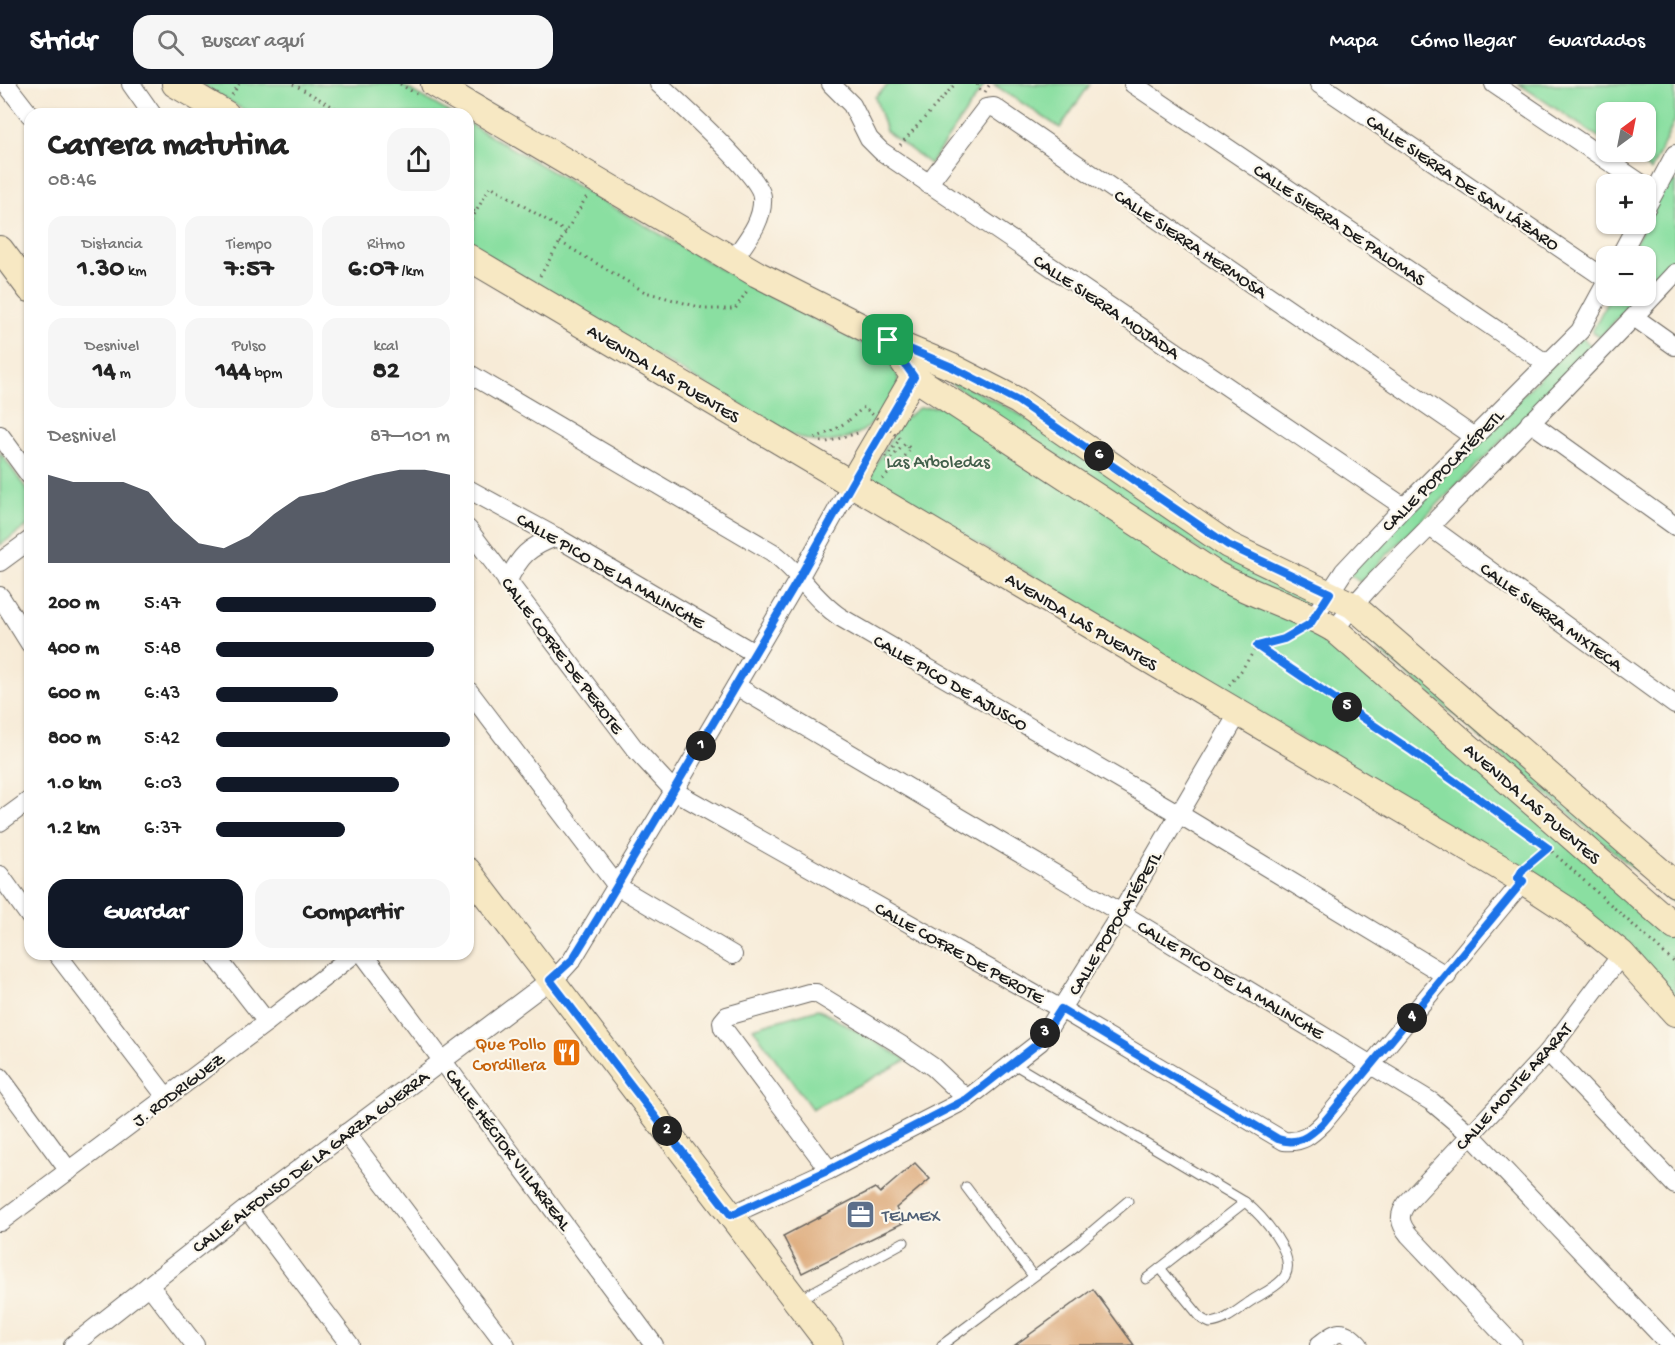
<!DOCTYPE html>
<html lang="es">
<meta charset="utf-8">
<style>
:root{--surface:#fff;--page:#f6f6f6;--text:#222;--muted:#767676;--accent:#111827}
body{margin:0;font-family:"Gochi Hand",sans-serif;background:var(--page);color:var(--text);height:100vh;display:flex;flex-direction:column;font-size:22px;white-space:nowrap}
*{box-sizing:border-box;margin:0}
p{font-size:20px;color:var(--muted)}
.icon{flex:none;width:33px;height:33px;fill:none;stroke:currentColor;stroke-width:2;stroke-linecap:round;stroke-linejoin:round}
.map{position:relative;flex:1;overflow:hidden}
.side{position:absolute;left:24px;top:24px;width:450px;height:852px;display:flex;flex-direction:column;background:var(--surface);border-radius:18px;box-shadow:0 2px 4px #0004}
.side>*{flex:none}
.needle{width:39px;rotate:32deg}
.buttons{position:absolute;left:1596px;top:18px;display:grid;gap:12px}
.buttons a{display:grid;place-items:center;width:60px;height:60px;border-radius:12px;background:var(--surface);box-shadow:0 2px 4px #0004;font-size:30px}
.pin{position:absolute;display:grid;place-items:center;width:51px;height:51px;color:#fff;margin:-26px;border-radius:12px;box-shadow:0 3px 9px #0006}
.km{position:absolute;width:30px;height:30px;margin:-15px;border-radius:50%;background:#222;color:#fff;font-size:16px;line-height:30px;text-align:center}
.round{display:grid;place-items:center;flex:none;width:63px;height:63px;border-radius:18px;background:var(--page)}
.summary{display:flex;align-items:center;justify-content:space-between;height:102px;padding:0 24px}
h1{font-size:33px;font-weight:700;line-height:45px}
.figures{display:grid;grid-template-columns:repeat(3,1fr);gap:9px;height:102px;padding:6px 24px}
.figures div{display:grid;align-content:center;border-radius:15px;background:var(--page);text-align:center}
.figures b{font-size:26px;font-weight:700}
.figures small{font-size:16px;font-weight:400}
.figures p{font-size:16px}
.chart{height:168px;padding:12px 24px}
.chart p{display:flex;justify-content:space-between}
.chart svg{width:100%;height:108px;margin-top:6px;fill:var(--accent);opacity:.7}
.primary-button{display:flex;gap:12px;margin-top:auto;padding:12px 24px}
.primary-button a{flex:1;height:69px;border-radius:18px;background:var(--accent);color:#fff;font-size:24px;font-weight:700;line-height:69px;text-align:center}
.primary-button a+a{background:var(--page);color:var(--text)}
ul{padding:0 24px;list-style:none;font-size:20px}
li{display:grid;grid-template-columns:96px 72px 1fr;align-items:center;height:45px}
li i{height:15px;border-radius:8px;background:var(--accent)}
header{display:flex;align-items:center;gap:36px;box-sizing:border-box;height:84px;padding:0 30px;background:var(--accent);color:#fff}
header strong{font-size:28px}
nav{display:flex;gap:33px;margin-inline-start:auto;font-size:21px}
.search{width:420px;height:54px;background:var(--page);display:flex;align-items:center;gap:15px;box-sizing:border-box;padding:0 21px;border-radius:18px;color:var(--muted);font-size:22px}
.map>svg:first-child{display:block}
.green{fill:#8adfa1;stroke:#537e5e;stroke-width:1.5}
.building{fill:#deac7d}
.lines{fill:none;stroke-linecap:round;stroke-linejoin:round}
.lane-casing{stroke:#69645d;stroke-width:11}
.street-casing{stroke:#69645d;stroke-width:20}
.secondary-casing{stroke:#69645d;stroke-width:28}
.path{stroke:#69645d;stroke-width:3;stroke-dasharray:1.5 4.5;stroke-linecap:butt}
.lane{stroke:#fff;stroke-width:9}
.street{stroke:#fff;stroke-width:18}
.secondary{stroke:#f7e8c3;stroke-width:26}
.path-bridge{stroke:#69645d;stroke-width:3;stroke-dasharray:1.5 4.5;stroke-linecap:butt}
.route-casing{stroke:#fff;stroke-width:12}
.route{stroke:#1a73e8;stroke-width:8}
.labels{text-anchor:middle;stroke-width:4.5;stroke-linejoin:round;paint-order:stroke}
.street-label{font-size:18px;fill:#1c1c1c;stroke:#fbf7ec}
.park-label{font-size:18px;fill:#42604b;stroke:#fbf7ec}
.food-label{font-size:18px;fill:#c56008;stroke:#fbf7ec;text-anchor:end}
.service-label{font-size:18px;fill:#4e5e75;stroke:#fbf7ec;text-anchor:start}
</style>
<header>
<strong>Stridr</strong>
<div class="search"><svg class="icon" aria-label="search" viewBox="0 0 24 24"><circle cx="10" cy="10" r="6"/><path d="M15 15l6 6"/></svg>Buscar aquí</div>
<nav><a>Mapa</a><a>Cómo llegar</a><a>Guardados</a></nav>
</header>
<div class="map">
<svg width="1675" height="1261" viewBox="0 0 1675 1261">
<rect width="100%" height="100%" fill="#fbf7ec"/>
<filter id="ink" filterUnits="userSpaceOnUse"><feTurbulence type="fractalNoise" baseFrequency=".0167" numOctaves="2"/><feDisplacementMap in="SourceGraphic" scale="12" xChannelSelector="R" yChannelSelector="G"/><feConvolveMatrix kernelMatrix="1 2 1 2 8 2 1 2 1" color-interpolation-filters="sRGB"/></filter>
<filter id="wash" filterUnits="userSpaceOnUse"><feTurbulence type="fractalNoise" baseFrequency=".008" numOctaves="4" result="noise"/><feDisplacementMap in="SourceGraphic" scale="24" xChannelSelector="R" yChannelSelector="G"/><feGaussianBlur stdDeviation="1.35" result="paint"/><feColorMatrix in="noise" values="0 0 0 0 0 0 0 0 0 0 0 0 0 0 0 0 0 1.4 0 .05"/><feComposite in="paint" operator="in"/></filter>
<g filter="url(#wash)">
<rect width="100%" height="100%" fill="#f7ebd7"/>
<g class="green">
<polygon points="201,0 400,0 452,30 250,30"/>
<polygon points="889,0 985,0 930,80 886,47 875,13"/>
<polygon points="993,0 1090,0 1060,44"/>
<polygon points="1519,0 1675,0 1675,36 1651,87 1621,68 1646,68 1646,28 1606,28 1606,58"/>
<path d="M468 39 750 202 877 267C887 275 898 282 898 296 899 313 872 343 857 350 849 354 835 358 826 358 813 359 801 354 790 350L468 162Z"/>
<polygon points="1675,97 1675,174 1646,205 1646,172 1629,172 1665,100"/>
<polygon points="1610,212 1639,212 1600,253 1592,248"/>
<polygon points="1581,253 1594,264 1360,498 1345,487"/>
<polygon points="923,280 1016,328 1311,515 1308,521 1260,506 1099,401"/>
<polygon points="944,322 1309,540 1675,852 1675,920 1622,862 1245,619 873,397 871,388 901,337 919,324"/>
<polygon points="0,368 30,410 30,440 0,461"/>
<polygon points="1367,545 1675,809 1675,820 1361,551"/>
<polygon points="818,925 907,976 812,1025 753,944"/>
</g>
<g id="blocks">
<g class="building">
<polygon points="915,1079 930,1095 896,1124 903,1139 802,1189 783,1152 875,1104 880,1109"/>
<polygon points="1093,1205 1134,1261 1015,1261"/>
</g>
</g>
</g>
<g filter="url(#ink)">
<use href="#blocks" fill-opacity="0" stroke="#69645d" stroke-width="1.5"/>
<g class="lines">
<defs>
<g id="lane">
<polyline points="1012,979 1245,1118 1146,1195"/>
<polyline points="966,1103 1033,1192"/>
<path d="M1160 1184 1202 1235 1210 1239C1225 1238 1239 1225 1251 1217 1261 1210 1278 1203 1285 1192 1297 1170 1261 1131 1245 1118"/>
<polyline points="798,1216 904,1158"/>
<polyline points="942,1261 1076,1161 1128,1117"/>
</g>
<g id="street">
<polyline points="6,0 30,31"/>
<polyline points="131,0 152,30"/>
<path d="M659 0C679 19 761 92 762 113 764 137 746 157 733 176"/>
<polyline points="831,0 852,21 869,55 881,67 1404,423"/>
<polyline points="1133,0 1547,280"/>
<polyline points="1319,0 1606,195"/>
<polyline points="1494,0 1642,100"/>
<polyline points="928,100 986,24 994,23 1474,353"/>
<polyline points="1646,124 1675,70"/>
<polyline points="1620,172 1637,140"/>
<polyline points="1634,233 1675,262"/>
<path d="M468 289 772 468C798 486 813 515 840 533L1179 730 1447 892"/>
<polyline points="1530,338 1675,442"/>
<polyline points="0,351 30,392"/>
<polyline points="468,405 556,453 754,569"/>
<polyline points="1430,443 1675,621"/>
<path d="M468 445 635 665 674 707 1061 925 1284 1057C1302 1059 1311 1051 1323 1039L1523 797"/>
<polyline points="0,478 30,456"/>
<path d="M507 498C520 472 528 463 556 453"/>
<polyline points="0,512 30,560"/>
<polyline points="1314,533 1344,487 1404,423 1580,247 1606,199"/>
<path d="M1335 546C1364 504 1402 472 1437 435 1516 353 1597 273 1675 189"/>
<polyline points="736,602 1121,829 1432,1018 1471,1051 1670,1261"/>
<polyline points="468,606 617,802 733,871"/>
<polyline points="0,738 30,716"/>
<polyline points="0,791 30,833"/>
<polyline points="57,870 167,1014"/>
<polyline points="214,870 267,938"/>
<polyline points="363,870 654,1261"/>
<polyline points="1548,968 1675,1101"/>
<polyline points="0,993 69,1087"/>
<polyline points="346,1049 506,1261"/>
<polyline points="829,1086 723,944 722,938 727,932 809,909 816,909 901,961 933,983 967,1015"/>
<polyline points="247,1124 350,1261"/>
<polyline points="731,1131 829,1086 967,1015 1040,958 1121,829 1238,630"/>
<polyline points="0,1138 267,938 354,870"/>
<polyline points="149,1201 195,1261"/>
<polyline points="73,1261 247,1124 562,887 572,876 674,707 799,494 852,399"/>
<path d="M1319 1261C1337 1247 1342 1243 1359 1261"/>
<path d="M1513 1261 1409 1151C1399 1139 1398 1131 1407 1119L1548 968 1622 870"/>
</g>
<g id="secondary">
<polyline points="175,0 226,30"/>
<polyline points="434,0 757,190 888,256 952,283 1018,317 1228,461 1352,521 1675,800"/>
<polyline points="0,165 30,205"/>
<polyline points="468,173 1523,797 1566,825 1622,870 1675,929"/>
<path d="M888 256 914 293 1215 490C1254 512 1297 523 1335 546L1675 843"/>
<polyline points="852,399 914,293"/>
<polyline points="468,787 830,1261"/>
</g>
</defs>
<use href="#lane" class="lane-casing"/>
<use href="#street" class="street-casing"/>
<use href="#secondary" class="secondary-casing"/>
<g class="path">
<polyline points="293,0 337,25 336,30"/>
<polyline points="400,0 416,10"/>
<polyline points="977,0 982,9"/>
<polyline points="985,8 990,0"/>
<polyline points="232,11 239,0"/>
<polyline points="900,61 955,0"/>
<polyline points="468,124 475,128"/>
<polyline points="468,141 491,102 566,148"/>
<polyline points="560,158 645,208 706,225 735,225 747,207"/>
<polyline points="540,192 587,112"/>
<polyline points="815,354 836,345 849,336"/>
<polyline points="821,358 827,358 858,349"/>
<polyline points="882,395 893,386"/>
<polyline points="1257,562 1412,667 1548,764 1675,879"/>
<polyline points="1229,601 1241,587 1257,562 1284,554 1295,548"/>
<polyline points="1532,778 1549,763"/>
</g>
<use href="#lane" class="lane"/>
<use href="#street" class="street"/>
<use href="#secondary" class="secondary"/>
<polyline class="path-bridge" points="849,336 864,323 900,355 885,374 887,378 905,360 911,365 893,386"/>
</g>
</g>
<g class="lines" filter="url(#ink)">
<defs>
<path id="route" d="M888 256 952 283 1018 317 1228 461 1330 509 1310 540 1284 555 1257 562 1412 667 1548 764 1523 785 1518 794 1523 797 1323 1039C1309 1053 1297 1062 1278 1055L1061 925 1040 958 967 1015 829 1086 731 1131 550 896 572 876 599 832 799 494 852 399 914 293Z"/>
</defs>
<use href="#route" class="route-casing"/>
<use href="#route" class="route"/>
</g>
<defs>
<symbol id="restaurant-square" viewBox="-11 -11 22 22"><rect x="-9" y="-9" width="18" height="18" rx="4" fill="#e8710a" stroke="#fbf7ec"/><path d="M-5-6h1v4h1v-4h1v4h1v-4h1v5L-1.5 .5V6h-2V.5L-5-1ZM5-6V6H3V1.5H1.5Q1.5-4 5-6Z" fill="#fff"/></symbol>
<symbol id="office-square" viewBox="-11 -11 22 22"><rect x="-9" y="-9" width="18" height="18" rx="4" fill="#5c6f8a" stroke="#fbf7ec"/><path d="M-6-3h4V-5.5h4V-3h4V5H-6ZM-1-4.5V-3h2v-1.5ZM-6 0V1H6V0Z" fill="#fff"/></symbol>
</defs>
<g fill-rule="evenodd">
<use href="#restaurant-square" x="550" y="952" width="33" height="33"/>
<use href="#office-square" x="844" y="1114" width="33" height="33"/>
</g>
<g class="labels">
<g class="street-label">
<text transform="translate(1463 98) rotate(34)" y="6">CALLE SIERRA DE SAN LÁZARO</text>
<text transform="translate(1340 140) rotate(34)" y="6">CALLE SIERRA DE PALOMAS</text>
<text transform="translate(1191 159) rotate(34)" y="6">CALLE SIERRA HERMOSA</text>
<text transform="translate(1107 222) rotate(34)" y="6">CALLE SIERRA MOJADA</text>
<text transform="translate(664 289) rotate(31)" y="6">AVENIDA LAS PUENTES</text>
<text transform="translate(1442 386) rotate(-45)" y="6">CALLE POPOCATÉPETL</text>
<text transform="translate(611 486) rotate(30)" y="6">CALLE PICO DE LA MALINCHE</text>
<text transform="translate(1552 532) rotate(36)" y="6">CALLE SIERRA MIXTECA</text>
<text transform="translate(1082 537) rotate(31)" y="6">AVENIDA LAS PUENTES</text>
<text transform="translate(563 571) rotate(53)" y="6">CALLE COFRE DE PEROTE</text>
<text transform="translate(951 598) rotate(30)" y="6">CALLE PICO DE AJUSCO</text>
<text transform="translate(1533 719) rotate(41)" y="6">AVENIDA LAS PUENTES</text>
<text transform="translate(1114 839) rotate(-59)" y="6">CALLE POPOCATÉPETL</text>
<text transform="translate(960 868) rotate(29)" y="6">CALLE COFRE DE PEROTE</text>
<text transform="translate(1231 895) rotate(31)" y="6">CALLE PICO DE LA MALINCHE</text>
<text transform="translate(1513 1002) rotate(-48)" y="6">CALLE MONTE ARARAT</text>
<text transform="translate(178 1005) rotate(-37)" y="6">J. RODRIGUEZ</text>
<text transform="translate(509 1065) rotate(53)" y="6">CALLE HÉCTOR VILLARREAL</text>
<text transform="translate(310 1077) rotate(-37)" y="6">CALLE ALFONSO DE LA GARZA GUERRA</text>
</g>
<g class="park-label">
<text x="938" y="383">Las Arboledas</text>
</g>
<g class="food-label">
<text x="546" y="965">Que Pollo<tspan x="546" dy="21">Cordillera</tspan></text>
</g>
<g class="service-label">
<text x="882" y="1137">TELMEX</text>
</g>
</g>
</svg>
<div class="buttons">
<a><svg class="needle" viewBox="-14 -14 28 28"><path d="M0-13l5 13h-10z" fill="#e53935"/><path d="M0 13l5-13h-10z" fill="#767676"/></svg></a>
<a>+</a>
<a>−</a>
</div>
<div class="pin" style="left:888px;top:256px;background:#1e9e55"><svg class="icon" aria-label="arrive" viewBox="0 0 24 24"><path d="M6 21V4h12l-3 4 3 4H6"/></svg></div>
<b class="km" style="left:701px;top:662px">1</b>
<b class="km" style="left:667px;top:1047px">2</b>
<b class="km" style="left:1045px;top:949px">3</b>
<b class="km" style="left:1412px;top:934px">4</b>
<b class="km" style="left:1347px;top:623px">5</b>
<b class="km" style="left:1099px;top:372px">6</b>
<section class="side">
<div class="summary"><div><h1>Carrera matutina</h1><p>08:46</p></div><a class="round"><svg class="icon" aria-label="share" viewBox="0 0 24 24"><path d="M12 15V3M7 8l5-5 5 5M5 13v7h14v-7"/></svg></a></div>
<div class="figures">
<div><p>Distancia</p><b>1.30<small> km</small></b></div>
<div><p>Tiempo</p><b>7:57</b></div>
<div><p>Ritmo</p><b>6:07<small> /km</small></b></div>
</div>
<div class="figures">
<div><p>Desnivel</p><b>14<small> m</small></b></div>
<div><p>Pulso</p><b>144<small> bpm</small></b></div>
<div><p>kcal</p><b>82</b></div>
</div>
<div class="chart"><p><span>Desnivel</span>87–101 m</p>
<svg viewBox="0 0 160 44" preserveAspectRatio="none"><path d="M0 44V8L10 11L20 11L30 11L40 15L50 27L60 36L70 38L80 33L90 24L100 17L110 15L120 11L130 8L140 6L150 6L160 8V44z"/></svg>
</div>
<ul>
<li><b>200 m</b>5:47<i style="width:94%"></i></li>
<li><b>400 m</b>5:48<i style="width:93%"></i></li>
<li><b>600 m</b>6:43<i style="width:52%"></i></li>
<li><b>800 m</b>5:42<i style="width:100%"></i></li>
<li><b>1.0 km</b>6:03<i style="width:78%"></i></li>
<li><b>1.2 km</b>6:37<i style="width:55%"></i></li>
</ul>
<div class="primary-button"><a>Guardar</a><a>Compartir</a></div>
</section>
</div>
